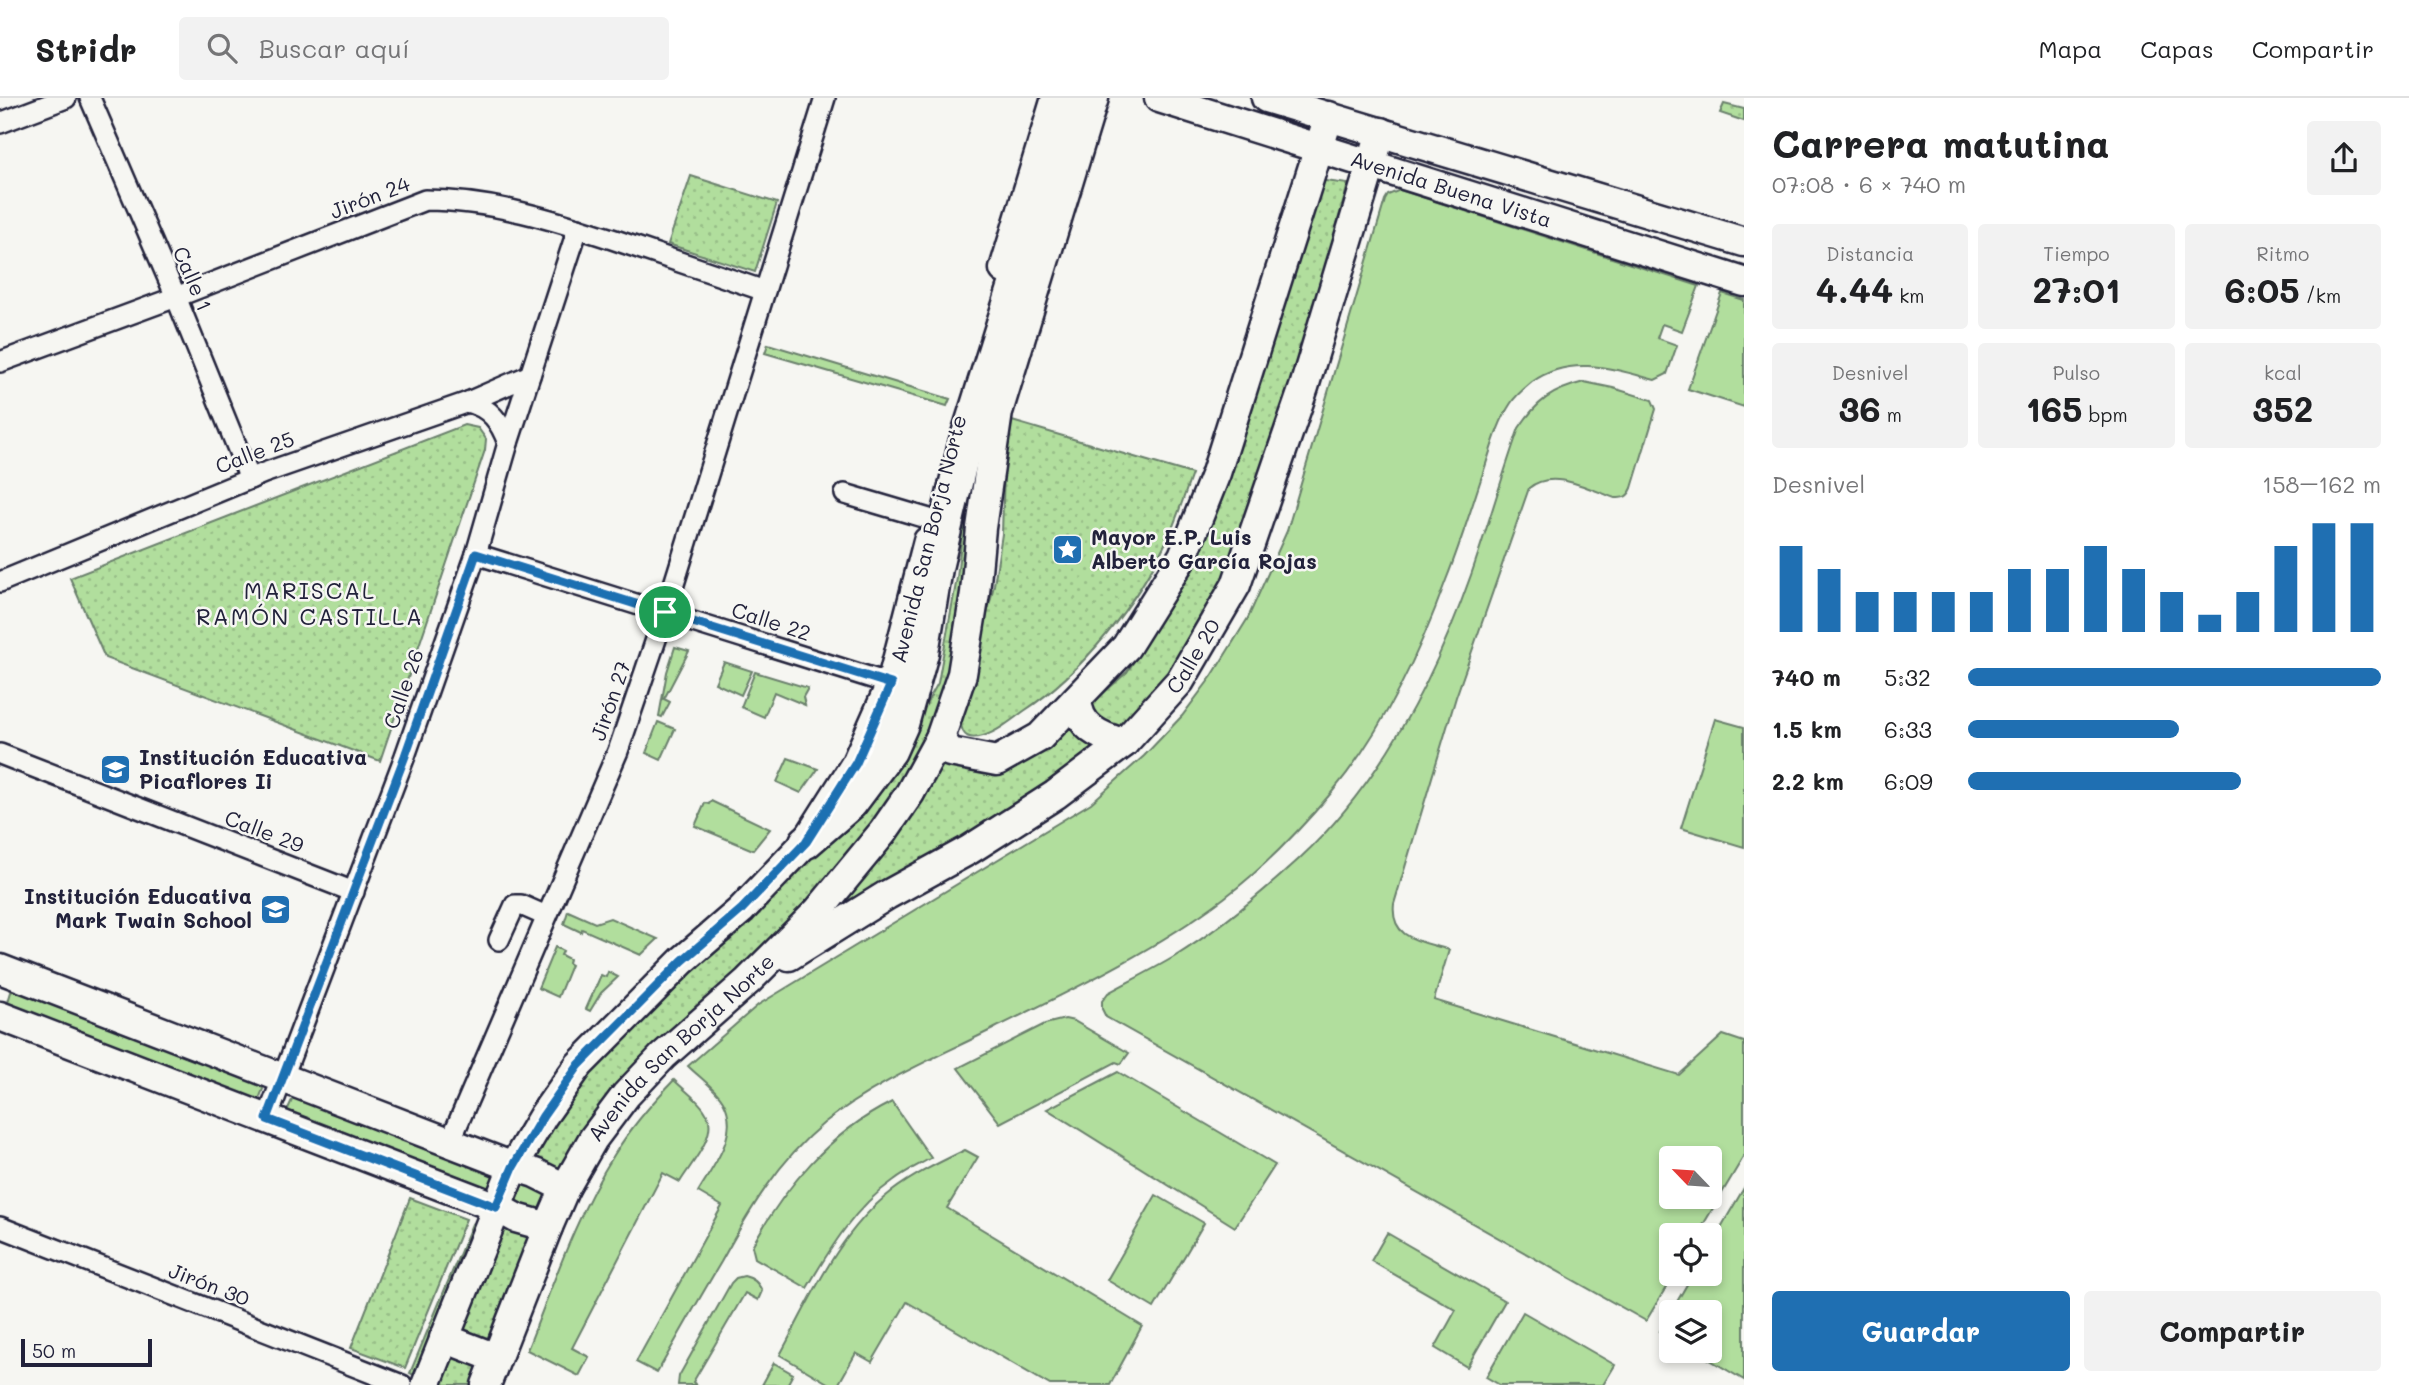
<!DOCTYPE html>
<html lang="es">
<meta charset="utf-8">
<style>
:root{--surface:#fff;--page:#f2f2f2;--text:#202124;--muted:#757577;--line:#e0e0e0;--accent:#1f6fb2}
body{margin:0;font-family:Mali,sans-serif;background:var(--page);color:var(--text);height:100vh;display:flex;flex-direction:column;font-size:26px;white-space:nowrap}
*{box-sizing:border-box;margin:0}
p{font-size:23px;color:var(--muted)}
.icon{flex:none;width:38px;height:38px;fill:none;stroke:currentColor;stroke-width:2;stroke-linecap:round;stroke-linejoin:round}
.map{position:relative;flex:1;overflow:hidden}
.panel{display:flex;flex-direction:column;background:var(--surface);width:665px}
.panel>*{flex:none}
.needle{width:46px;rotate:295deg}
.controls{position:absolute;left:1659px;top:1048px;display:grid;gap:14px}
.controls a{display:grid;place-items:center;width:63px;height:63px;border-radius:7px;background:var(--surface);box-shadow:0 4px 10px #0003;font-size:35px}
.scale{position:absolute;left:21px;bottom:18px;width:131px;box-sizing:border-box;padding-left:7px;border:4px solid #22223b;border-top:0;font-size:19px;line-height:24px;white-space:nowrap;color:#22223b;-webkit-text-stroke:5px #f6f6f2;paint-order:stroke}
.pin{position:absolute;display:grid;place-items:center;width:60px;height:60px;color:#fff;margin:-30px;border:4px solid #fff;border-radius:50%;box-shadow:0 2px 7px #0007}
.round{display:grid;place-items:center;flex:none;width:74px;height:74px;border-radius:7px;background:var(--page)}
.headline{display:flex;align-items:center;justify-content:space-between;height:119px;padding:0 28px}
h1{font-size:38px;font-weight:700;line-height:52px}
.metrics{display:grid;grid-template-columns:repeat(3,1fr);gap:10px;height:119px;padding:7px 28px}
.metrics div{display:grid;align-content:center;border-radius:7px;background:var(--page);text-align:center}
.metrics b{font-size:35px;font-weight:700}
.metrics small{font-size:19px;font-weight:400}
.metrics p{font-size:19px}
.chart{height:196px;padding:14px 28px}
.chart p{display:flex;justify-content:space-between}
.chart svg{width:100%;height:126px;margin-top:7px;stroke:var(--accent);stroke-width:6}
.cta{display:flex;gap:14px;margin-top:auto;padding:14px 28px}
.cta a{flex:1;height:80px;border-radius:7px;background:var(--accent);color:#fff;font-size:28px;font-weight:700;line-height:80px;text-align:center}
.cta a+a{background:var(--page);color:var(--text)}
ul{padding:0 28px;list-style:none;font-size:23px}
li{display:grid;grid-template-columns:112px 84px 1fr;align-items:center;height:52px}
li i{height:18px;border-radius:9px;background:var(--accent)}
header{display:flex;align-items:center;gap:42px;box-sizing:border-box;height:98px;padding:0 35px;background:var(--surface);border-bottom:2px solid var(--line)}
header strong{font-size:33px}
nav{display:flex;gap:38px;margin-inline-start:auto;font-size:24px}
.search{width:490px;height:63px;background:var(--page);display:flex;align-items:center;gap:18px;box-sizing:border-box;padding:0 24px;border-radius:7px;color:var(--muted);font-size:26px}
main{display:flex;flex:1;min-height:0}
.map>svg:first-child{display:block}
.green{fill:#b1de9d;stroke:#6a806c;stroke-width:2;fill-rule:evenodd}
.park{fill:url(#park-dots);stroke:#6a806c;stroke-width:2}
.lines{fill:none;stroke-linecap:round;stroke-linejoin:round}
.street-casing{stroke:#22223b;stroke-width:24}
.secondary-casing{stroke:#22223b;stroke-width:33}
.primary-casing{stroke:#22223b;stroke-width:37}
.street{stroke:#f6f6f2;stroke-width:19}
.secondary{stroke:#f6f6f2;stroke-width:28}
.primary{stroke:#f6f6f2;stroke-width:32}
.route-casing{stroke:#fff;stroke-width:14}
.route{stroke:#1f6fb2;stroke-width:9}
.labels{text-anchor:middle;stroke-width:5;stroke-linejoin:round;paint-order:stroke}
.street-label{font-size:21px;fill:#22223b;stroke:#f6f6f2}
.poi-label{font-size:21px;font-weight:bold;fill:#22223b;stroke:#f6f6f2;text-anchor:start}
.neighbourhood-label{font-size:23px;letter-spacing:2px;fill:#22223b;stroke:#f6f6f2}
</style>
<header>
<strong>Stridr</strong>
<div class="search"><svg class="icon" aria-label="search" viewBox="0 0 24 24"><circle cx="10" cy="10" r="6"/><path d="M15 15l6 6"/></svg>Buscar aquí</div>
<nav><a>Mapa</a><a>Capas</a><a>Compartir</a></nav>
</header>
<main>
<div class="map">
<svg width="1744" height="1287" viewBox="0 0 1744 1287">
<defs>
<pattern id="park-dots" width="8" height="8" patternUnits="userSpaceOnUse" patternTransform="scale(1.75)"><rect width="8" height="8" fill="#b1de9d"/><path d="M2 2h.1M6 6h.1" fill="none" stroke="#98be88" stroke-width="1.8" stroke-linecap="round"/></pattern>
</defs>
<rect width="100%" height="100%" fill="#f6f6f2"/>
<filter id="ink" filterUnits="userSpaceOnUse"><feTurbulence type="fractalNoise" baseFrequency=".0143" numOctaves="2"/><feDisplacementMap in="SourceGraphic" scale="14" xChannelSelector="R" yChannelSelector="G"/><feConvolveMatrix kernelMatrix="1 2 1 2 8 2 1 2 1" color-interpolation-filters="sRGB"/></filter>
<g filter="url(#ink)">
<g class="green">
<path d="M1400 92 1699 188 1682 233 1662 226 1657 240 1677 247 1667 276 1655 282C1614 271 1571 256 1532 284 1525 290 1516 297 1511 305 1497 326 1491 352 1483 375 1471 411 1460 447 1446 482 1419 556 1383 633 1332 694 1300 732 1264 770 1224 800 1154 853 1074 891 995 930 937 959 875 984 824 1025 778 1063 749 1113 721 1164 699 1201 678 1238 657 1275L636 1264 722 1108 698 1094C713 1068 741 1035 723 1003 715 990 699 979 688 968L758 907 1091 705 1144 658 1182 618 1212 578 1248 520 1287 433 1385 102 1388 97Z"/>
<polygon points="1722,195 1744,202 1744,309 1688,291"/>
<polygon points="768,246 950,301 947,308 765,255"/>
<path d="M1584 284 1613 290 1652 302 1656 311 1632 390C1628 399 1625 400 1615 400 1589 391 1552 370 1529 390L1456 599 1394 806C1390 842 1422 843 1449 852L1434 902 1679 977 1723 937 1744 944V1058L1697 1137 1671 1138V1176H1674L1646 1223 1106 919 1102 911V903L1108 895C1130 883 1152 872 1174 859 1218 832 1261 796 1299 761 1380 686 1435 579 1471 477 1488 428 1502 378 1519 330 1537 303 1552 292 1584 284ZM1671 1060H1710V1099H1671Z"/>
<polygon points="675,549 689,553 664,601 670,604 662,619 659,618 667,574"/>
<polygon points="724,564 752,573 741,597 715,585"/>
<polygon points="755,574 808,590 803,599 805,607 774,594 764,619 741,609"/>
<polygon points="1715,621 1744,629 1744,749 1681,730"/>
<polygon points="658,624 675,631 661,662 646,655"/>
<polygon points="788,660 818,671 801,695 777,684"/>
<polygon points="711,703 770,731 753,752 695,728 705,705 709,706"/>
<polygon points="568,813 595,825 610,820 658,841 641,857 582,831 581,834 564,826"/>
<polygon points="555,849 563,853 561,857 569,861 568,865 571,867 558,899 538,890"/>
<polygon points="608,874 618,879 601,895 590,913 586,911 601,877 606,879"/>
<polygon points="22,888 257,980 263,991 259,1001 248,1004 13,913 8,904 11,894"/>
<polygon points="1065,921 1074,923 1129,955 1121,966 1116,964 1000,1025 958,970 1045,926"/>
<polygon points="1118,974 1275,1067 1235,1129 1047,1011"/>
<path d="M674 982C684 992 703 1005 708 1019 716 1039 690 1067 680 1084L663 1075 572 1250 589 1259 579 1278 527 1252C553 1187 576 1117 614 1057 631 1029 652 1005 674 982Z"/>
<polygon points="303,997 499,1076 491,1095 293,1023 287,1013 292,1002"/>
<path d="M892 1004 931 1060C919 1067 906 1073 894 1082 855 1109 831 1149 807 1190L755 1160 752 1148C786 1088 829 1035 892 1004Z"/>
<path d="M965 1052 978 1059 947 1110 1142 1228 1110 1287H1050L907 1204 872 1264 856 1255 838 1287H831L780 1257C811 1200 838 1135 891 1094 913 1077 940 1064 965 1052Z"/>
<path d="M524 1085 544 1089 548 1099 541 1113 517 1108C513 1099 516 1091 524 1085Z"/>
<polygon points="1744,1090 1744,1282 1695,1253 1710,1253 1710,1214 1671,1214 1671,1239 1660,1233 1693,1176 1710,1176 1710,1148"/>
<polygon points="1156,1097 1204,1125 1154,1210 1107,1182"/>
<polygon points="472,1126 477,1129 419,1273 414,1277 410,1275"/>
<polygon points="1387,1135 1505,1203 1467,1269 1435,1250 1456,1212 1371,1163"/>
<path d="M744 1178C753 1180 758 1184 762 1193L758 1202 745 1195 693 1284 696 1287H678L679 1278 731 1185 736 1180Z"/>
<polygon points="1523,1214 1615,1267 1603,1287 1500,1287 1486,1279"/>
<polygon points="774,1265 793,1276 787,1287 762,1287"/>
</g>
<g class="park">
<polygon points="1724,6 1744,11 1744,23 1720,15"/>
<polygon points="691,78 777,105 755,174 668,146"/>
<polygon points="1318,82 1348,86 1295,278 1228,480 1174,573 1121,636 998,727 846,814 835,807 945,658 1041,651 1127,574 1194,470"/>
<path d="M1012 323 1192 376C1184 398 1177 421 1167 442 1137 505 1083 574 1024 613 1012 622 997 634 983 638 970 642 962 639 961 625L994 487 1002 436 1004 371Z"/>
<polygon points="464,327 478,330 486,341 485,352 380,663 105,560 70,480"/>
<polygon points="965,407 970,429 957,570 904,690 810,804 647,957 566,1070 551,1074 536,1065 534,1049 617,938 877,694 938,585 957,480"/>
<polygon points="410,1100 466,1121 405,1270 351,1250"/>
<polygon points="509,1126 525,1132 529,1143 491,1240 478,1243 466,1237 461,1227 499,1133"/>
<polygon points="460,1255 474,1261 479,1275 475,1287 437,1287 446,1265"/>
</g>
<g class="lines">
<defs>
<g id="street">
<polyline points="90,0 176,199 250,381"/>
<polyline points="0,25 66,0"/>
<path d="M0 264 176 199 425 102C491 102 555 122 618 143 667 160 716 176 765 193"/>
<path d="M468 304C491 310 500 324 508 345"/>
<polyline points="845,396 933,422"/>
<polyline points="476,456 891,586"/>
<polyline points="0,484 264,375 468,304 530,277"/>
<polyline points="0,656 354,794"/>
<polyline points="499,842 515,807 521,807 546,818"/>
<polyline points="267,1021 405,658 476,456 508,345 578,130"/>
<polyline points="450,1044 618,653 665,515 825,0"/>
<polyline points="0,1129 402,1287"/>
</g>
<g id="secondary">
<path id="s1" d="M1159 0 1744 184"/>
<polyline points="1266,0 1744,144"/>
<polyline points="1004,171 1056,0"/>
<path d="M1077 601C1078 629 1100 639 1124 645"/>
<polyline points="940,640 950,654 997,663 1040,639 1126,549 1183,458 1216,375 1329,18"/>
<path id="s2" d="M789 858 887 797 969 752 1055 697 1124 645 1180 583 1236 487 1304 289 1381 34"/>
<polyline points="0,871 503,1065 535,1075 565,1090"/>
<polyline points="0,918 496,1109 516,1120 548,1129"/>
<polyline points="444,1240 496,1260"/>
<polyline points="426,1287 513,1069 543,1018 579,967 682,863 741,812 806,744 856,665 891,586 928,443"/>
<path id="s3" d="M486 1287 548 1129 565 1090 593 1041 626 997 663 958 748 883 818 813 883 734 910 695 940 640 962 576 975 495 981 430 998 314 1094 0"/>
</g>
<polyline id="primary" points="806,744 851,705 890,653 902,626 922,555 936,470 965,346 1074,0"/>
</defs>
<use href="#street" class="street-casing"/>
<use href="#secondary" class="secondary-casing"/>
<use href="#primary" class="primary-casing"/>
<use href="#street" class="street"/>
<use href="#secondary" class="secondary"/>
<use href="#primary" class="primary"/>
</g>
</g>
<g class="lines" filter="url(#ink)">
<defs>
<polygon id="route" points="476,456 891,586 856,665 806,744 741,812 682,863 579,967 543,1018 513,1069 496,1109 267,1021 405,658"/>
</defs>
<use href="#route" class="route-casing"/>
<use href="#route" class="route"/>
</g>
<defs>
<symbol id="sight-square" viewBox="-11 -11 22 22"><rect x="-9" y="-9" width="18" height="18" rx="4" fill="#1f6fb2" stroke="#f6f6f2"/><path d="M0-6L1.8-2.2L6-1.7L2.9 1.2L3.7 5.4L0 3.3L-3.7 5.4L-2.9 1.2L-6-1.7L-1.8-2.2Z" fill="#fff"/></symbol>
<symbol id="school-square" viewBox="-11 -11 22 22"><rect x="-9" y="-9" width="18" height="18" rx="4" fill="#1f6fb2" stroke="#f6f6f2"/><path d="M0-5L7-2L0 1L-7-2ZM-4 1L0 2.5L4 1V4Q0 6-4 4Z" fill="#fff"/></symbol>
</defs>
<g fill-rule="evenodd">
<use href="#sight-square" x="1050" y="434" width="35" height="35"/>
<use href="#school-square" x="98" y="654" width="35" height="35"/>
<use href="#school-square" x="258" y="794" width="35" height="35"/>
</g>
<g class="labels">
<g class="street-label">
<text dy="7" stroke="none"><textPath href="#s1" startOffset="306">Avenida Buena Vista</textPath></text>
<text transform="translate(370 100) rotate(-21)" y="7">Jirón 24</text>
<text transform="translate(192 181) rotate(67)" y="7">Calle 1</text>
<text transform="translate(255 355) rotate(-21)" y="7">Calle 25</text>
<text transform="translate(929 441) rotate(-76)" y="7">Avenida San Borja Norte</text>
<text transform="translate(771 524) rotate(18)" y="7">Calle 22</text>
<text dy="7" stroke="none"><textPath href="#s2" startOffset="509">Calle 20</textPath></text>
<text transform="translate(404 591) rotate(-71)" y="7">Calle 26</text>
<text transform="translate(611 603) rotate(-71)" y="7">Jirón 27</text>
<text transform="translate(264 734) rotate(21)" y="7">Calle 29</text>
<text dy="7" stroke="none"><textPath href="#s3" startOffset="396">Avenida San Borja Norte</textPath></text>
<text transform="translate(209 1187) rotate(21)" y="7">Jirón 30</text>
</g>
<g class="poi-label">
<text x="1091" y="447">Mayor E.P. Luis<tspan x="1091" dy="24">Alberto García Rojas</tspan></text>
<text x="139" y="667">Institución Educativa<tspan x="139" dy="24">Picaflores Ii</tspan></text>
<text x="252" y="806" text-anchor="end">Institución Educativa<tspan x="252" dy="24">Mark Twain School</tspan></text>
</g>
<g class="neighbourhood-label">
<text x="310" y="501">MARISCAL<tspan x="310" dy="26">RAMÓN CASTILLA</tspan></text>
</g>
</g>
</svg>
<div class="controls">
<a><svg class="needle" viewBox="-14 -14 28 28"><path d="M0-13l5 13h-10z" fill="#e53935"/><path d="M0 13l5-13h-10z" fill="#757577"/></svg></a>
<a><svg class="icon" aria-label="locate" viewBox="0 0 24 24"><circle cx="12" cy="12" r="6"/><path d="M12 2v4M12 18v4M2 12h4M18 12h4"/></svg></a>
<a><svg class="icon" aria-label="layers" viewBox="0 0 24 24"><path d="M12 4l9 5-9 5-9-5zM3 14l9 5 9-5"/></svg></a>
</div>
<div class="scale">50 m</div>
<div class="pin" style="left:665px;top:514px;background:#1e9e55"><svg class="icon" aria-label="arrive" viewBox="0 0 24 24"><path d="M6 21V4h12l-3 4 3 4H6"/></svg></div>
</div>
<section class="panel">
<div class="headline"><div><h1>Carrera matutina</h1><p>07:08 · 6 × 740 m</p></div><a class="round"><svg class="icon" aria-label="share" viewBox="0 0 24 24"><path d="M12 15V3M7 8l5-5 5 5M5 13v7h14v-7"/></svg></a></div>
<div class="metrics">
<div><p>Distancia</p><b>4.44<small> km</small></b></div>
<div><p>Tiempo</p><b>27:01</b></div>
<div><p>Ritmo</p><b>6:05<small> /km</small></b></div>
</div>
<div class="metrics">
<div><p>Desnivel</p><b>36<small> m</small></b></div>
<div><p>Pulso</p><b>165<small> bpm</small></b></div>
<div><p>kcal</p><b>352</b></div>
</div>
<div class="chart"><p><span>Desnivel</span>158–162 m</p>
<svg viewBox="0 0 160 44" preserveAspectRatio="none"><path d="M5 44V14M15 44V22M25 44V30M35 44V30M45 44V30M55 44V30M65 44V22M75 44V22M85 44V14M95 44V22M105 44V30M115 44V38M125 44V30M135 44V14M145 44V6M155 44V6"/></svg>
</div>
<ul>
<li><b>740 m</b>5:32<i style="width:100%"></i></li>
<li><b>1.5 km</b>6:33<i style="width:51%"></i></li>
<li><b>2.2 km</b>6:09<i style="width:66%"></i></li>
</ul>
<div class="cta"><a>Guardar</a><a>Compartir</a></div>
</section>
</main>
